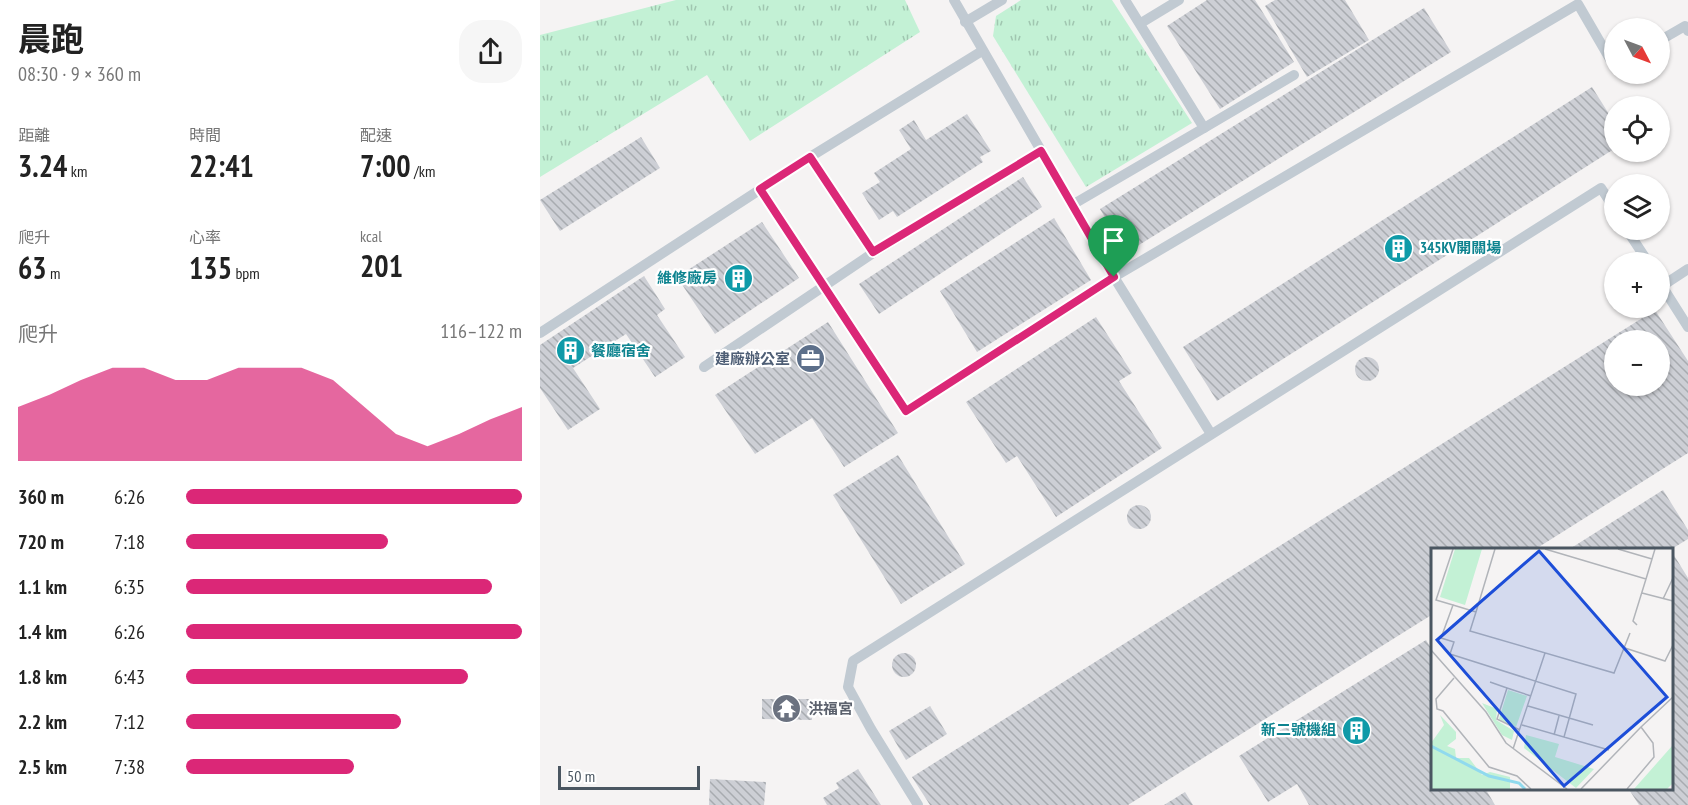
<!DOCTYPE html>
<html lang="zh-TW">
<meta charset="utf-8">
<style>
:root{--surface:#fff;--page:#f6f6f6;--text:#222;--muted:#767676;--accent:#db2777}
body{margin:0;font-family:"PT Sans Narrow","Noto Sans TC",sans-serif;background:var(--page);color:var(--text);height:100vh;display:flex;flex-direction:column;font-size:22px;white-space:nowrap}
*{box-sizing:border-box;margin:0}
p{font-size:20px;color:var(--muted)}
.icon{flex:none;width:33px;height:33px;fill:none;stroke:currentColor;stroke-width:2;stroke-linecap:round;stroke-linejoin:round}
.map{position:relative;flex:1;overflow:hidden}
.sheet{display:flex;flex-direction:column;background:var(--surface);width:540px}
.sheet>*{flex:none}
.needle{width:39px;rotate:131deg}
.fabs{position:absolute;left:1064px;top:18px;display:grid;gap:12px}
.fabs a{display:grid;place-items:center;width:66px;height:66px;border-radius:50%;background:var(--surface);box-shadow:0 2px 4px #0004;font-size:30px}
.scale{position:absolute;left:18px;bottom:15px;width:142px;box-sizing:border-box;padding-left:6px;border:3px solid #4a5661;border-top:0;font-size:16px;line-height:21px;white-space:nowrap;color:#4a5661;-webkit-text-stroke:4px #fff;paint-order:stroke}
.pin{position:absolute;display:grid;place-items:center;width:51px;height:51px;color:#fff;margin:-62px -26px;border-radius:50% 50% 50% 0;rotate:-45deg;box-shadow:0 0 6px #0007}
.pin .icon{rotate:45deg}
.round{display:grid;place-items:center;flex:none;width:63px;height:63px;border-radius:24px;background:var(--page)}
.summary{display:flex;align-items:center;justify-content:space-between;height:102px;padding:0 18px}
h1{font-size:33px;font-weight:700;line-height:45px}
.metrics{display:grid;grid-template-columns:repeat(3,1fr);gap:9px;height:102px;padding:6px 18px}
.metrics div{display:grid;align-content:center}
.metrics b{font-size:30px;font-weight:700}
.metrics small{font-size:16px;font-weight:400}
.metrics p{font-size:16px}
.chart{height:168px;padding:12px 18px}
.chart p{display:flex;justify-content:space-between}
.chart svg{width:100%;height:108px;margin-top:6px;fill:var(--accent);opacity:.7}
ul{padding:0 18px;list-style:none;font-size:20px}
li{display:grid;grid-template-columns:96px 72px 1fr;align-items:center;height:45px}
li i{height:15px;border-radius:8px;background:var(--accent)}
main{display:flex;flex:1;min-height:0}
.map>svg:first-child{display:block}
.grass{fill:url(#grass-tufts)}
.building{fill:url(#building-back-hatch);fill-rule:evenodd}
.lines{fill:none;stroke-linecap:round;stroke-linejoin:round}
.service{stroke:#c1cad2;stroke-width:10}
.route-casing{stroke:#fff;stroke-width:12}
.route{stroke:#db2777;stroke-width:8}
.labels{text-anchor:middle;stroke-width:4.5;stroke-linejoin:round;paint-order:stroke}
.culture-label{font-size:15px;font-weight:bold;fill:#0d838f;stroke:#fff;text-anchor:start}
.service-label{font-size:15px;font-weight:bold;fill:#4e5e75;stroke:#fff;text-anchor:end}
.worship-label{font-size:15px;font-weight:bold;fill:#5b616d;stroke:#fff;text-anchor:start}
.inset-river{fill:none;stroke:#90daee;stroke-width:3}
.inset-road{fill:none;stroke:#b1b4b9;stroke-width:1.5}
.view{fill:#1d4ed8;fill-opacity:0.15;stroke:#1d4ed8;stroke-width:3}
.inset-edge{fill:none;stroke:#4a5661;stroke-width:3}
</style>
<main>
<section class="sheet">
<div class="summary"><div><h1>晨跑</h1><p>08:30 · 9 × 360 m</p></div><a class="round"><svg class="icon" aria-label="share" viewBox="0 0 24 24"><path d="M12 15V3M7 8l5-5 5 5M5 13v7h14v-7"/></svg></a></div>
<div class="metrics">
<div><p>距離</p><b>3.24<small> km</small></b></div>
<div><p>時間</p><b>22:41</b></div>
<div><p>配速</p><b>7:00<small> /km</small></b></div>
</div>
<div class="metrics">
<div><p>爬升</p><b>63<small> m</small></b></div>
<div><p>心率</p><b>135<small> bpm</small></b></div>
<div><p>kcal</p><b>201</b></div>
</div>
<div class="chart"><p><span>爬升</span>116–122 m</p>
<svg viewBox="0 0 160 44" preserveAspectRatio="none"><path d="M0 44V22L10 17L20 11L30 6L40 6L50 11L60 11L70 6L80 6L90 6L100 11L110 22L120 33L130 38L140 33L150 27L160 22V44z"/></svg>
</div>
<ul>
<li><b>360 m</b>6:26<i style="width:100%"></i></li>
<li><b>720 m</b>7:18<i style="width:60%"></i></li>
<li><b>1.1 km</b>6:35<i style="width:91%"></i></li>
<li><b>1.4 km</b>6:26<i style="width:100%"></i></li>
<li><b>1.8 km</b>6:43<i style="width:84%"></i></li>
<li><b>2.2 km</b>7:12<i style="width:64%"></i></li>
<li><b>2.5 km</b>7:38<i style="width:50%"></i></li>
</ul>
</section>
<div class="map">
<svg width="1148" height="805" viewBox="0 0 1148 805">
<defs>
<pattern id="grass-tufts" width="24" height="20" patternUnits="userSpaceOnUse" patternTransform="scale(1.5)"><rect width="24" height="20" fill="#c3f1d5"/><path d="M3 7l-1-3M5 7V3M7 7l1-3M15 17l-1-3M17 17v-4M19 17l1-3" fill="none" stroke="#a0c6b0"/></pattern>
<pattern id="building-back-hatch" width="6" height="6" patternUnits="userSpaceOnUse" patternTransform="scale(1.5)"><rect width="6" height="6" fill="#cdcfd5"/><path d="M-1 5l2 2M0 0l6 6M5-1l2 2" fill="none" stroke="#a8abb0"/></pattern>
</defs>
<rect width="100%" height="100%" fill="#f5f3f3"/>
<g class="grass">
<polygon points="136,0 365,0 380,32 210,141 167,75 0,177 0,35"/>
<polygon points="481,0 572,0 652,123 546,187 453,36 456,16"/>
</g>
<g class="building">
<polygon points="667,0 715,0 754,62 680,109 627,26"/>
<polygon points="735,0 805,0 829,40 767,77 725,6"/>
<polygon points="884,8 911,52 586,253 560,209"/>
<polygon points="1052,87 1074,122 1074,149 677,401 643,347"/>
<polygon points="427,114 451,151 440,157 443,162 357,217 353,211 339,220 322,193 340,182 334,173 371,149 359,130 374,120 386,140"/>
<polygon points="101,137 120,168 20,231 0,200"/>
<polygon points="483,177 502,207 339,314 319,284"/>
<polygon points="514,218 551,280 437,352 400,291"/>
<polygon points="222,222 259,278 175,334 137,277"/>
<polygon points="104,276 125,309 117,315 145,357 115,377 86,334 33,368 60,409 28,430 0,388 0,345"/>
<path d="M1115 310 1148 361V453L994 550H893V614L588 805H390L372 777ZM1074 340H1119V386H1074Z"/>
<polygon points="556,317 592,373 579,381 622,448 516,517 477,456 466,463 426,402"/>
<polygon points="288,322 358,433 304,467 272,418 215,454 175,395"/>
<circle cx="827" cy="369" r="12"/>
<polygon points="358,455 425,564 361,604 293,495"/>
<polygon points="1123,490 1148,530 1148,539 1130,550 1028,550"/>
<circle cx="599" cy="517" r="12"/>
<polygon points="1132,552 1148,578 1148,805 1099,805 1088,788 1132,788"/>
<polygon points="886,640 893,651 893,696 889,699 893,705 893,788 945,788 955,805 769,805 757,784 728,802 699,756"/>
<circle cx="364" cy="665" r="12"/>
<polygon points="222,699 272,699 272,720 222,719"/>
<polygon points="390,706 407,734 366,760 349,731"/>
<polygon points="318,769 341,805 287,805 283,798 299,788 296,783"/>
<polygon points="170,779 226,782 224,805 169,805"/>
<polygon points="645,792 653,805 624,805"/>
</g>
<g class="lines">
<g class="service">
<polyline points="414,0 574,277 671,434"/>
<polyline points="425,22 462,0"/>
<polyline points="601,23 639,0"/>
<polyline points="1119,41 1145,26 1148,31"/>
<polyline points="664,128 754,75"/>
<polyline points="270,157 333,253"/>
<polyline points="220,189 366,411 574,277 1038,4 1074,66"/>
<polyline points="532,205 664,128 585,0"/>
<polyline points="1087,230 1108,262"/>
<polyline points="1119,282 1122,286 1148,269"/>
<polyline points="1122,286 1148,327"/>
<polyline points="0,333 270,157 442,51"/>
<polyline points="164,367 333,253 501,151"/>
<polyline points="378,805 331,729 308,687 313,661 1061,188 1074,208"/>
</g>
</g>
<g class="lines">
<defs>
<polygon id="route" points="501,151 574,277 366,411 220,189 270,157 333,252"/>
</defs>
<use href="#route" class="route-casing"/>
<use href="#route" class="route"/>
</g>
<defs>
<symbol id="building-disc" viewBox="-11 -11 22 22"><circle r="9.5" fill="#0f9aa8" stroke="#fff"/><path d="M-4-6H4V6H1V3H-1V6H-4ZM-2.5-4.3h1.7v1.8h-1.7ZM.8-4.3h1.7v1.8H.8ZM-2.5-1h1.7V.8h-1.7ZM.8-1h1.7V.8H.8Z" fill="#fff"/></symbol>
<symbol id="office-disc" viewBox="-11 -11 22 22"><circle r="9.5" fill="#5c6f8a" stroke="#fff"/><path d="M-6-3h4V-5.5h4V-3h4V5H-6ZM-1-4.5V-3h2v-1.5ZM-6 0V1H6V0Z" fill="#fff"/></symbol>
<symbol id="temple-disc" viewBox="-11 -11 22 22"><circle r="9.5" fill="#6b7280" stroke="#fff"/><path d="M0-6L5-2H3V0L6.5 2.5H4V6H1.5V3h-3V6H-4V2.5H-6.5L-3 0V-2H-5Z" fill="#fff"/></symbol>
</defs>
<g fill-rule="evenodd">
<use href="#building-disc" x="842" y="232" width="33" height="33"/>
<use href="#building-disc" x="182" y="262" width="33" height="33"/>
<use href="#building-disc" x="14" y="334" width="33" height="33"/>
<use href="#office-disc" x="254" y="342" width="33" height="33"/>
<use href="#temple-disc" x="230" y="692" width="33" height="33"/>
<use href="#building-disc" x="800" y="714" width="33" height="33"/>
</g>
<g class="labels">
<g class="culture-label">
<text x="880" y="253">345KV開關場</text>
<text x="177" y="283" text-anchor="end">維修廠房</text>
<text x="51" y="356">餐廳宿舍</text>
<text x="796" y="735" text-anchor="end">新二號機組</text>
</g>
<g class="service-label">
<text x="250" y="364">建廠辦公室</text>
</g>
<g class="worship-label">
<text x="268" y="714">洪福宮</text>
</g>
</g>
<g transform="translate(891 548)">
<rect width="242" height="242" fill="#f5f3f3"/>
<path d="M24 1H51L34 57 9 49ZM77 142 96 148 85 179 68 171ZM51 155 66 161 65 172 83 183 81 192 71 187ZM95 187 128 196 124 209 163 221 145 240 93 200ZM241 198V236L236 241H203Z" fill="#c3f1d5"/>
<path d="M9 167 25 184V191L16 198 24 201 25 210H38L51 227 59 224 79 229V241H0V195L13 177Z" fill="#c3f1d5"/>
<path class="inset-river" d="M0 198 58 228 88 235 94 241"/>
<path class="inset-road" d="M22 1 5 52 22 57 10 90 23 94 19 106 145 146 133 189M114 1 215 31 202 73 206 77M187 1 221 11M215 31 224 1M211 45 242 53M232 51 242 30M22 57 45 64 39 83 183 125 199 85M45 64 64 1M194 100 234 113 242 97M0 102 55 164 75 195 136 241M23 130 5 151 6 161 12 163 58 219 86 228 100 241M59 134 76 140M97 158 162 177M91 177 178 202M89 182 66 171 76 140 100 148M123 187 128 168M82 201 114 105M150 241 210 179M196 241 223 209 222 195 210 179 242 149"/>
<path class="view" d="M108 3 236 149 133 238 6 92Z"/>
<rect width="242" height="242" class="inset-edge"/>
</g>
</svg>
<div class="fabs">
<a><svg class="needle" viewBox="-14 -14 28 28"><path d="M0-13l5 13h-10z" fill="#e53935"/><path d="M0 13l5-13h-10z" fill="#767676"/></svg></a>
<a><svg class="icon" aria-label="locate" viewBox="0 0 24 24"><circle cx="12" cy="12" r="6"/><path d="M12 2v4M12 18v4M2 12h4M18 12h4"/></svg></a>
<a><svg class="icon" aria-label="layers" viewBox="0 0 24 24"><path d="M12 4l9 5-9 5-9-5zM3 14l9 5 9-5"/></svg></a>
<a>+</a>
<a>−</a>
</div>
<div class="scale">50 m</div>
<div class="pin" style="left:574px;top:277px;background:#1e9e55"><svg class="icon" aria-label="arrive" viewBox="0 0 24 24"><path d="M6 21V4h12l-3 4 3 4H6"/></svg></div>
</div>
</main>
